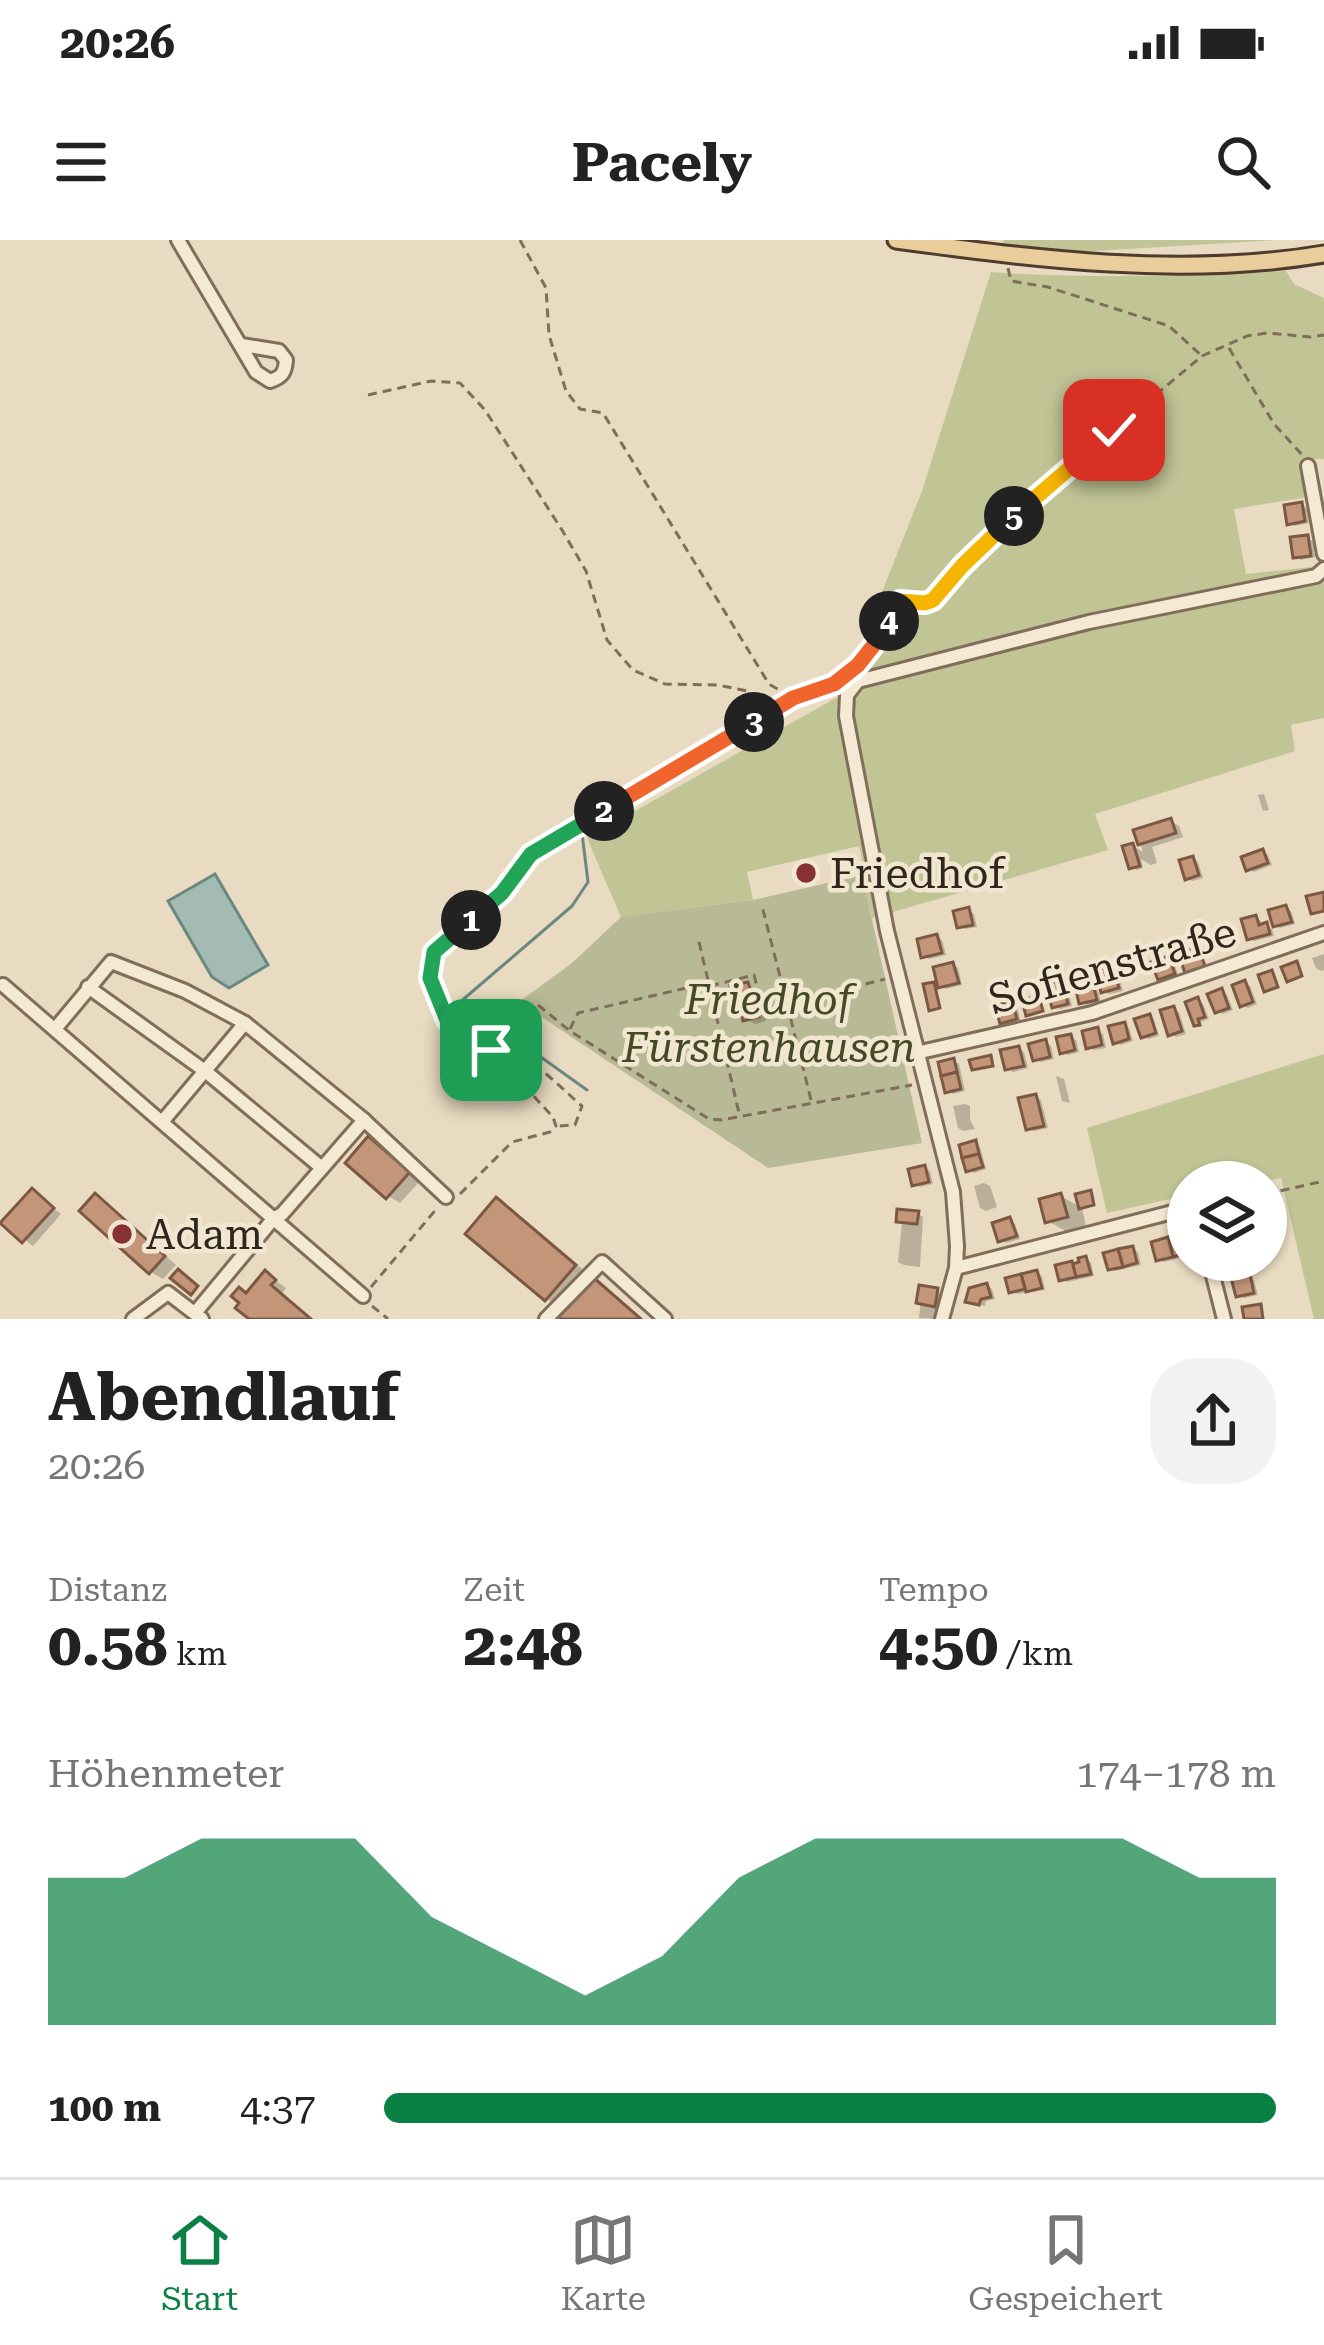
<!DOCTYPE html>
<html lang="de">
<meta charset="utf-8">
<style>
:root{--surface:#fff;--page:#f2f2f2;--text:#222;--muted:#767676;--line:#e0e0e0;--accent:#0b8043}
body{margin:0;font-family:"Roboto Serif",serif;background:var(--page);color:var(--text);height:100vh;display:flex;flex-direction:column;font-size:45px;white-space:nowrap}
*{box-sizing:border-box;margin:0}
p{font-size:39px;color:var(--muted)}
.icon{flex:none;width:66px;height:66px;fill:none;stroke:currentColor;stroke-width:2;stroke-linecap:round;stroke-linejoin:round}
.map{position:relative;height:1079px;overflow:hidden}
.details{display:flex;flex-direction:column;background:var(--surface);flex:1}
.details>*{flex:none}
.controls{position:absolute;left:1167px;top:921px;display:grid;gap:24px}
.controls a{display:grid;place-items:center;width:120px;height:120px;border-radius:50%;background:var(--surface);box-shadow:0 3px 9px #0004;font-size:60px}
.pin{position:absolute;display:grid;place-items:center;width:102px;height:102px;color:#fff;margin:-51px;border-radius:24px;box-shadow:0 6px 18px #0006}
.km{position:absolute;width:60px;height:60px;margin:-30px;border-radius:50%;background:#222;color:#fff;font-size:33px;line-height:60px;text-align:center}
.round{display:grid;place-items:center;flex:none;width:126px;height:126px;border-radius:48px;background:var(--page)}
.overview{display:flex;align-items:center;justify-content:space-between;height:204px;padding:0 48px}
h1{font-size:66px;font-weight:700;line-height:90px}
.figures{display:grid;grid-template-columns:repeat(3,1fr);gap:18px;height:204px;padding:12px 48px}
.figures div{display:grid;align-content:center}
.figures b{font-size:60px;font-weight:700}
.figures small{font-size:33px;font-weight:400}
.figures p{font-size:33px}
.chart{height:336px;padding:24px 48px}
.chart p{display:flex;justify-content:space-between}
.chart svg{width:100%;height:216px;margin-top:12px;fill:var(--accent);opacity:.7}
ul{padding:0 48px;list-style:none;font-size:39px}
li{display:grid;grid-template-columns:192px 144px 1fr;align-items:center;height:90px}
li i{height:30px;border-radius:15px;background:var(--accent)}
.status{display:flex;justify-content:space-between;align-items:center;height:84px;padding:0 60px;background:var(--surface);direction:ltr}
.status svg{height:33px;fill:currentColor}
header{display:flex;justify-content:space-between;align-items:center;height:156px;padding:0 48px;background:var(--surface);font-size:54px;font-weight:700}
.tab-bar{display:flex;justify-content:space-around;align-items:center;height:168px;border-top:3px solid var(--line);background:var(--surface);font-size:33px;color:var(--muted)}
.tab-bar a{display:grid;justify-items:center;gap:6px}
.tab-bar .current{color:var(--accent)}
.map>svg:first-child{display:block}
.green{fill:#c1c596}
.cemetery{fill:#b7ba95}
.water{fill:#a3bbb3;stroke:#6b8880;stroke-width:3}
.shadow{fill:#0003}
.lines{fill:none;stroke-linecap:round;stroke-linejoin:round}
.stream{stroke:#6b8880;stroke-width:3}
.building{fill:#c3967a;stroke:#7c5843;stroke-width:3}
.minor-casing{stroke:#806d5a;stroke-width:18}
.major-casing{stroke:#4e3c2e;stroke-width:21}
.path{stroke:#806d5a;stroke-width:3;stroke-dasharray:9 6;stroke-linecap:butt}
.minor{stroke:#f4e9d3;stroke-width:12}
.major{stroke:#e9ce9b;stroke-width:15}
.split-1-casing{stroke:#fff;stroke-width:24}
.split-2-casing{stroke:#fff;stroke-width:24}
.split-3-casing{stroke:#fff;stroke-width:24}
.split-4-casing{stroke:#fff;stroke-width:24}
.split-5-casing{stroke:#fff;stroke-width:24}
.split-6-casing{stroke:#fff;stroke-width:24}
.split-1{stroke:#22a559;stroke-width:15}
.split-2{stroke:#22a559;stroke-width:15}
.split-3{stroke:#f0652b;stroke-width:15}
.split-4{stroke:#f0652b;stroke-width:15}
.split-5{stroke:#f5b400;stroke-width:15}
.split-6{stroke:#f5b400;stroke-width:15}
.poi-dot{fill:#883134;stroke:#f1e6cf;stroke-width:4.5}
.labels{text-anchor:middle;stroke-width:9;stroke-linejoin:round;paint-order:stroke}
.poi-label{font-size:42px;fill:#31261d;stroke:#f1e6cf;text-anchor:start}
.street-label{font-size:42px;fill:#31261d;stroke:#f1e6cf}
.park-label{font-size:42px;font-style:italic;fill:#434b26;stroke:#f1e6cf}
</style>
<div class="status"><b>20:26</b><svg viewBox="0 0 49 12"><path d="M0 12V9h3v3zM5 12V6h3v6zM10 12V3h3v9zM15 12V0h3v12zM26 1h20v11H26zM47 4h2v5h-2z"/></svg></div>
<header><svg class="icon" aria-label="menu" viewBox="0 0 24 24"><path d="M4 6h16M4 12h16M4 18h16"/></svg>Pacely<svg class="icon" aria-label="search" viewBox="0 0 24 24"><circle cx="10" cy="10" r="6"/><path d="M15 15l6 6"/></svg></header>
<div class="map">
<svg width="1324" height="1079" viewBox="0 0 1324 1079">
<rect width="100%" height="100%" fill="#e8dbc1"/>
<g class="green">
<polygon points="1004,0 1277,0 996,17"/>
<path d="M1286 31 1294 44 1324 58V219H1313L1303 227 1308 257 1234 269 1246 334 1321 326 1324 345V478L1291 485 1295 511 1095 574 1108 610 872 678 862 635 865 633 859 606 747 632 753 660 621 677 587 598 841 455 922 251 991 32C1090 39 1187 36 1286 31Z"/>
<polygon points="1324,814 1324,1079 1314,1079 1281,938 1259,942 1188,942 1188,955 1107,973 1087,888"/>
</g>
<polygon class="cemetery" points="862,635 922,903 768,928 519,762 572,723 621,677 753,660"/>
<polygon class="water" points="215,634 268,725 229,748 212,737 168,661"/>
<g class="shadow">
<polygon points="1301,265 1307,268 1309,283 1295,286 1290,283"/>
<polygon points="1307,298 1313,301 1315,317 1301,320 1296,316"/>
<polygon points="1264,554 1269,570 1263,571 1258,555"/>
<polygon points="1170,581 1179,586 1183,597 1152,607 1157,623 1151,625 1141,619 1143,628 1137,630 1131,627 1133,606 1143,612 1137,592"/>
<polygon points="1263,612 1268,615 1272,625 1254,632 1249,629"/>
<polygon points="1193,619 1198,622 1203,638 1192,641 1187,638"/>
<polygon points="1286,668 1291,671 1295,684 1280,688 1275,685"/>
<polygon points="969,670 974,674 977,687 965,689 960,686"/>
<polygon points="1256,678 1261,681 1263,687 1272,689 1274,696 1254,701 1249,698"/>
<polygon points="937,697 942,700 946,715 929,719 924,716"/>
<polygon points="1324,714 1324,730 1321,731 1316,728 1312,718"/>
<polygon points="1168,720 1174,723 1179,737 1166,741 1160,738"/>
<polygon points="953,725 958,728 962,745 946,749 940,746"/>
<polygon points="1113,729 1118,732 1123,751 1109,754 1097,747 1101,762 1087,765 1082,762 1092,743 1104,751"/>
<polygon points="1062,743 1067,746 1072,766 1060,769 1055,766"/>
<polygon points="1245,743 1250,746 1257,764 1248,768 1242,765"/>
<polygon points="747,745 756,750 766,781 755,784 746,779"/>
<polygon points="1221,752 1227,755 1233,770 1223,774 1217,771"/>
<polygon points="1198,760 1203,764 1209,779 1200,782 1195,779"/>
<polygon points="1012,764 1017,767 1021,782 1008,785 1002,782"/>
<polygon points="1173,769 1179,772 1186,794 1176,797 1171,794"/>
<polygon points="1149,777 1154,780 1159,796 1148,799 1143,796"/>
<polygon points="1124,785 1129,788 1133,801 1121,805 1115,802"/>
<polygon points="1097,791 1103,794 1106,808 1094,810 1089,807"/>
<polygon points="1071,797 1076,800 1079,812 1068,815 1062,812"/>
<polygon points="1046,803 1051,806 1054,819 1041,822 1035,819"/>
<polygon points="1018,809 1024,812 1028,828 1013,832 1007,829"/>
<polygon points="953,821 959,824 965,851 953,854 948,851"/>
<polygon points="1056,836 1064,839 1070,863 1062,861"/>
<polygon points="1035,857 1041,860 1048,888 1034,891 1029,888"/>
<polygon points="965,864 970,866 970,880 975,889 963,891 958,888 953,866"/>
<polygon points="369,900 381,907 420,941 400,963 388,956"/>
<polygon points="975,904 980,907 986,929 974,933 969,930"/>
<polygon points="925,928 930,931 933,944 920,947 915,944"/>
<polygon points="984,943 990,946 997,967 986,971 980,968 974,946"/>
<polygon points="33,952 61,974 33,1006 4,983"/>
<polygon points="1061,956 1082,968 1086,987 1067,992 1048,981"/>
<polygon points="96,957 108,964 176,1025 163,1039 151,1032"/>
<polygon points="509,968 587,1033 560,1066 547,1059 470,993"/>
<polygon points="918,974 923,977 920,1027 904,1025 898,1022 902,982"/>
<polygon points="1010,981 1015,984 1020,999 1006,1003 1001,1000"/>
<polygon points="1185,996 1188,998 1188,1016 1164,1022 1158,1019"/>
<polygon points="1132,1009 1138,1012 1141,1025 1115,1031 1110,1028"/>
<polygon points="1086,1019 1091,1023 1094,1036 1067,1042 1062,1039"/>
<polygon points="1234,1020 1254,1020 1255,1026 1241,1030 1236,1027"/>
<polygon points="1037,1033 1042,1036 1045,1050 1017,1054 1011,1051 1009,1040"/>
<polygon points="266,1034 286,1048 282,1054 312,1079 253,1079 248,1055"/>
<polygon points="1249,1037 1254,1040 1258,1055 1244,1058 1238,1055"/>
<polygon points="987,1046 992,1049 995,1059 986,1061 985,1066 974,1064"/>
<polygon points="922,1048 942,1054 939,1079 919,1078"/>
</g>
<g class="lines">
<polyline class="stream" points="587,850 489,780 459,763 572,666 588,642 582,593 678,532"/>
</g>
<g class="building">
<polygon points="1302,262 1305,281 1287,285 1284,265"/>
<polygon points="1308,295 1311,316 1293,318 1290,297"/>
<polygon points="1171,578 1176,593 1138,605 1133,590"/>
<polygon points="1133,603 1140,626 1129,629 1122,606"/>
<polygon points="1263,609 1268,623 1246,631 1241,617"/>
<polygon points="1193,616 1199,635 1185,640 1179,620"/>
<polygon points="1324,652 1324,671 1311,674 1306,656"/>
<polygon points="1286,665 1292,682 1273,687 1268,670"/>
<polygon points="969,667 973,685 957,688 953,671"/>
<polygon points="1256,675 1259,685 1267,682 1270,694 1247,700 1241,679"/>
<polygon points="937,694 942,713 921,718 917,699"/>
<polygon points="1198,707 1205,726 1185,733 1178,713"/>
<polygon points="1169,716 1175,734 1158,740 1151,722"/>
<polygon points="1297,721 1302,736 1287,742 1281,727"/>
<polygon points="953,722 959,743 938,748 933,727"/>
<polygon points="1113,726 1119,748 1101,753 1096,730"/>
<polygon points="1272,730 1278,747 1264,752 1258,735"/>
<polygon points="1062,740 1068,764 1052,768 1046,744"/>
<polygon points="1092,740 1097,760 1079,764 1075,745"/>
<polygon points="1245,740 1253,762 1240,767 1232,745"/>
<polygon points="748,742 759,777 743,781 739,766 735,767 730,746"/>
<polygon points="934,742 940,768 929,771 923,744"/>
<polygon points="1222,748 1229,768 1215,773 1207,754"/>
<polygon points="1039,756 1043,771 1026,776 1022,760"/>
<polygon points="1198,757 1205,777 1198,779 1200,785 1194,786 1185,762"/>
<polygon points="1012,761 1017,779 1000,784 995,765"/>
<polygon points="1174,766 1182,791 1168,796 1160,770"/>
<polygon points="1150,774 1156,793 1141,798 1134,779"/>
<polygon points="1125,782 1129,799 1113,804 1108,786"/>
<polygon points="1098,787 1102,805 1086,809 1082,791"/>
<polygon points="1071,794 1075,810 1060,814 1056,797"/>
<polygon points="1046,799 1050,817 1033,821 1028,804"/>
<polygon points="1019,806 1024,826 1005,830 1000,810"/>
<polygon points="991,815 993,826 972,830 969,820"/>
<polygon points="954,818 957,832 941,836 938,822"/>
<polygon points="957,832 961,849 945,853 941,836"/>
<polygon points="1036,854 1044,886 1026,890 1018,858"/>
<polygon points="368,896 410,932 386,959 345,923"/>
<polygon points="976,900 979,914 962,918 959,905"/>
<polygon points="979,914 983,927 966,932 962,918"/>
<polygon points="925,925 929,942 912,946 908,929"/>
<polygon points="32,948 54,968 22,1003 0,983"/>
<polygon points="1091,950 1094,965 1079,969 1075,954"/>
<polygon points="95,953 165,1016 149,1034 79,971"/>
<polygon points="1061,953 1068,977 1045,983 1039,959"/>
<polygon points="496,957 576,1025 545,1061 465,994"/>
<polygon points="897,969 919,971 917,984 896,982"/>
<polygon points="1010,977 1017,996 998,1002 992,983"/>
<polygon points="1185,993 1188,1013 1173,1017 1168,997"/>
<polygon points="1168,997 1173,1017 1156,1021 1151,1002"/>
<polygon points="1133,1006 1137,1023 1123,1027 1118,1009"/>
<polygon points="1118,1009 1123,1027 1108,1030 1103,1013"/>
<polygon points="1086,1016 1091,1034 1076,1037 1072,1024 1079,1022 1078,1018"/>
<polygon points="1072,1021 1076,1037 1059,1041 1055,1025"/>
<polygon points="178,1029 198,1046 191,1055 170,1038"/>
<polygon points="265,1030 276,1040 271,1045 311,1079 249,1079 235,1068 239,1063 231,1056 239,1047 246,1053"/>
<polygon points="1037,1030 1042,1048 1026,1052 1021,1034"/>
<polygon points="1021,1034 1025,1049 1009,1053 1005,1038"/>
<polygon points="1250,1034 1254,1053 1236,1057 1231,1038"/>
<polygon points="594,1038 641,1079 557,1079"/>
<polygon points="987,1043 991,1057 981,1059 979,1065 965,1062 969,1048"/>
<polygon points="919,1045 938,1048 935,1067 916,1063"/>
<polygon points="1261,1064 1263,1079 1244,1079 1242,1067"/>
</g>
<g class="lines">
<defs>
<g id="minor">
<path d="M178 0 256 132 270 141C282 137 285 133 286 120L279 111 242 105"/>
<polyline points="1308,226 1324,314"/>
<polyline points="3,745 363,1056"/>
<polyline points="88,747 205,831 322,928"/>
<polyline points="55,789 111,722 185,751 245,783 364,880 446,957"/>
<polyline points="916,813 1092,773 1324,693"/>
<polyline points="162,882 245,783"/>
<polyline points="1209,1020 1224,1079"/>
<polyline points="956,1028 1188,968"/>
<polyline points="195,1073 274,978 282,974 364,880"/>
<polyline points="133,1079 168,1053 202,1079"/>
<polyline points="546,1079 602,1022 665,1079"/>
<polyline points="942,1079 956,1028 957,1006 953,952 887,691 846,476 847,455 858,441 1089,382 1316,336 1324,329"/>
</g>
<path id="major" d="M896 0C1036 19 1183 38 1324 14"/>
</defs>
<use href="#minor" class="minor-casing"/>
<use href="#major" class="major-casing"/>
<g class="path">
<polyline points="520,0 546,48 549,95 566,151 580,169 603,173 769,444 791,457"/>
<polyline points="1008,28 1011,41 1048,47 1169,86 1202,116"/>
<polyline points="1229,108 1274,184 1305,218"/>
<polyline points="368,155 431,141 460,143 485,170 562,290 586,331 607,400 633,430 665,444 718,445 747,451 773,471 793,458 834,444 858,425 884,391 895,366 900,361 925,363 933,360 961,326 1040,252 1202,116 1247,96 1267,93 1311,97 1324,95"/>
<polyline points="699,702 739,873"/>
<polyline points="710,746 754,735 763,770 787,764 762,666"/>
<polyline points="538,765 570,791 709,879 721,880 912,845"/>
<polyline points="570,789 578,773 708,743"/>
<path d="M492 810C528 810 556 844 582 866L575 885 558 886"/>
<polyline points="811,860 787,764 885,739"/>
<polyline points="460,954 512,902 550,892 556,886 553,877 491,810 447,780 430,738 434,712 502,653 531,614 771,472"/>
<polyline points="1266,954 1324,941"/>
<polyline points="371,1047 438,967"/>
<polyline points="372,1066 388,1079"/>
</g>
<use href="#minor" class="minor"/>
<use href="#major" class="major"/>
</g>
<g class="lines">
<defs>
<polyline id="split-1" points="471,680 434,712 430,738 447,780 491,810"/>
<polyline id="split-2" points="471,680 502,653 531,614 604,571"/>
<polyline id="split-3" points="604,571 754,482"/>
<polyline id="split-4" points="754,482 793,458 834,444 858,425 884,392 889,381"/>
<polyline id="split-5" points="889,381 895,366 900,361 925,363 933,360 962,326 1014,276"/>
<polyline id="split-6" points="1014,276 1114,190"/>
</defs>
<use href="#split-1" class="split-1-casing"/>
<use href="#split-2" class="split-2-casing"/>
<use href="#split-3" class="split-3-casing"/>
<use href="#split-4" class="split-4-casing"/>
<use href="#split-5" class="split-5-casing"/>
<use href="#split-6" class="split-6-casing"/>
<use href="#split-1" class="split-1"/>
<use href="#split-2" class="split-2"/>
<use href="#split-3" class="split-3"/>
<use href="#split-4" class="split-4"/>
<use href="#split-5" class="split-5"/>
<use href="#split-6" class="split-6"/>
</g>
<g class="poi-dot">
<circle cx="806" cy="633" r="12"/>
<circle cx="122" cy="994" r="12"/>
</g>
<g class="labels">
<g class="poi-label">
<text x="830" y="648">Friedhof</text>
<text x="146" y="1009">Adam</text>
</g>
<g class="street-label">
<text transform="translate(1112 725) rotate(-16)" y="15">Sofienstraße</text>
</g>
<g class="park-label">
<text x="769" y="774">Friedhof<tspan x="769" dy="48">Fürstenhausen</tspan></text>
</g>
</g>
</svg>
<div class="controls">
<a><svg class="icon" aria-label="layers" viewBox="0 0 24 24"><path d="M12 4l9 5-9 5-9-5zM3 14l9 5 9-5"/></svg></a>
</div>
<div class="pin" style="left:491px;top:810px;background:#1e9e55"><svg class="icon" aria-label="arrive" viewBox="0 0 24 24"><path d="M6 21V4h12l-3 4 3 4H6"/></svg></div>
<div class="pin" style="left:1114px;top:190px;background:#d93025"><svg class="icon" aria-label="check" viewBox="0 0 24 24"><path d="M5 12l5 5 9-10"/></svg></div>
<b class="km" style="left:471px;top:680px">1</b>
<b class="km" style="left:604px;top:571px">2</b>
<b class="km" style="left:754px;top:482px">3</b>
<b class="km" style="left:889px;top:381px">4</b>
<b class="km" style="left:1014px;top:276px">5</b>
</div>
<section class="details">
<div class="overview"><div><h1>Abendlauf</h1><p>20:26</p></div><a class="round"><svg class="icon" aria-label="share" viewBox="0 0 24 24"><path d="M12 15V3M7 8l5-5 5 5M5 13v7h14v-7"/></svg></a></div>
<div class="figures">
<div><p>Distanz</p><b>0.58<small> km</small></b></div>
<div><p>Zeit</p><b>2:48</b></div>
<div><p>Tempo</p><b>4:50<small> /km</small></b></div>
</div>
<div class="chart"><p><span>Höhenmeter</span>174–178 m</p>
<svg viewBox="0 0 160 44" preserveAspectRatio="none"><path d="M0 44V14L10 14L20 6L30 6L40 6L50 22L60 30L70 38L80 30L90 14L100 6L110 6L120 6L130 6L140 6L150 14L160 14V44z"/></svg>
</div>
<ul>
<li><b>100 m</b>4:37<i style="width:100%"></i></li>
</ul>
</section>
<nav class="tab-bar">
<a class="current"><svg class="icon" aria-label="home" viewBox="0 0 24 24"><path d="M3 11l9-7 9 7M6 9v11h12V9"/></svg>Start</a>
<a><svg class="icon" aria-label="map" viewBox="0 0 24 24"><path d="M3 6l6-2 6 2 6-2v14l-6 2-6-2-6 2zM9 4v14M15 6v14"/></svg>Karte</a>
<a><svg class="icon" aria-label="saved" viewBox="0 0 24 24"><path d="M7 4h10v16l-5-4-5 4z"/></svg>Gespeichert</a>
</nav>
